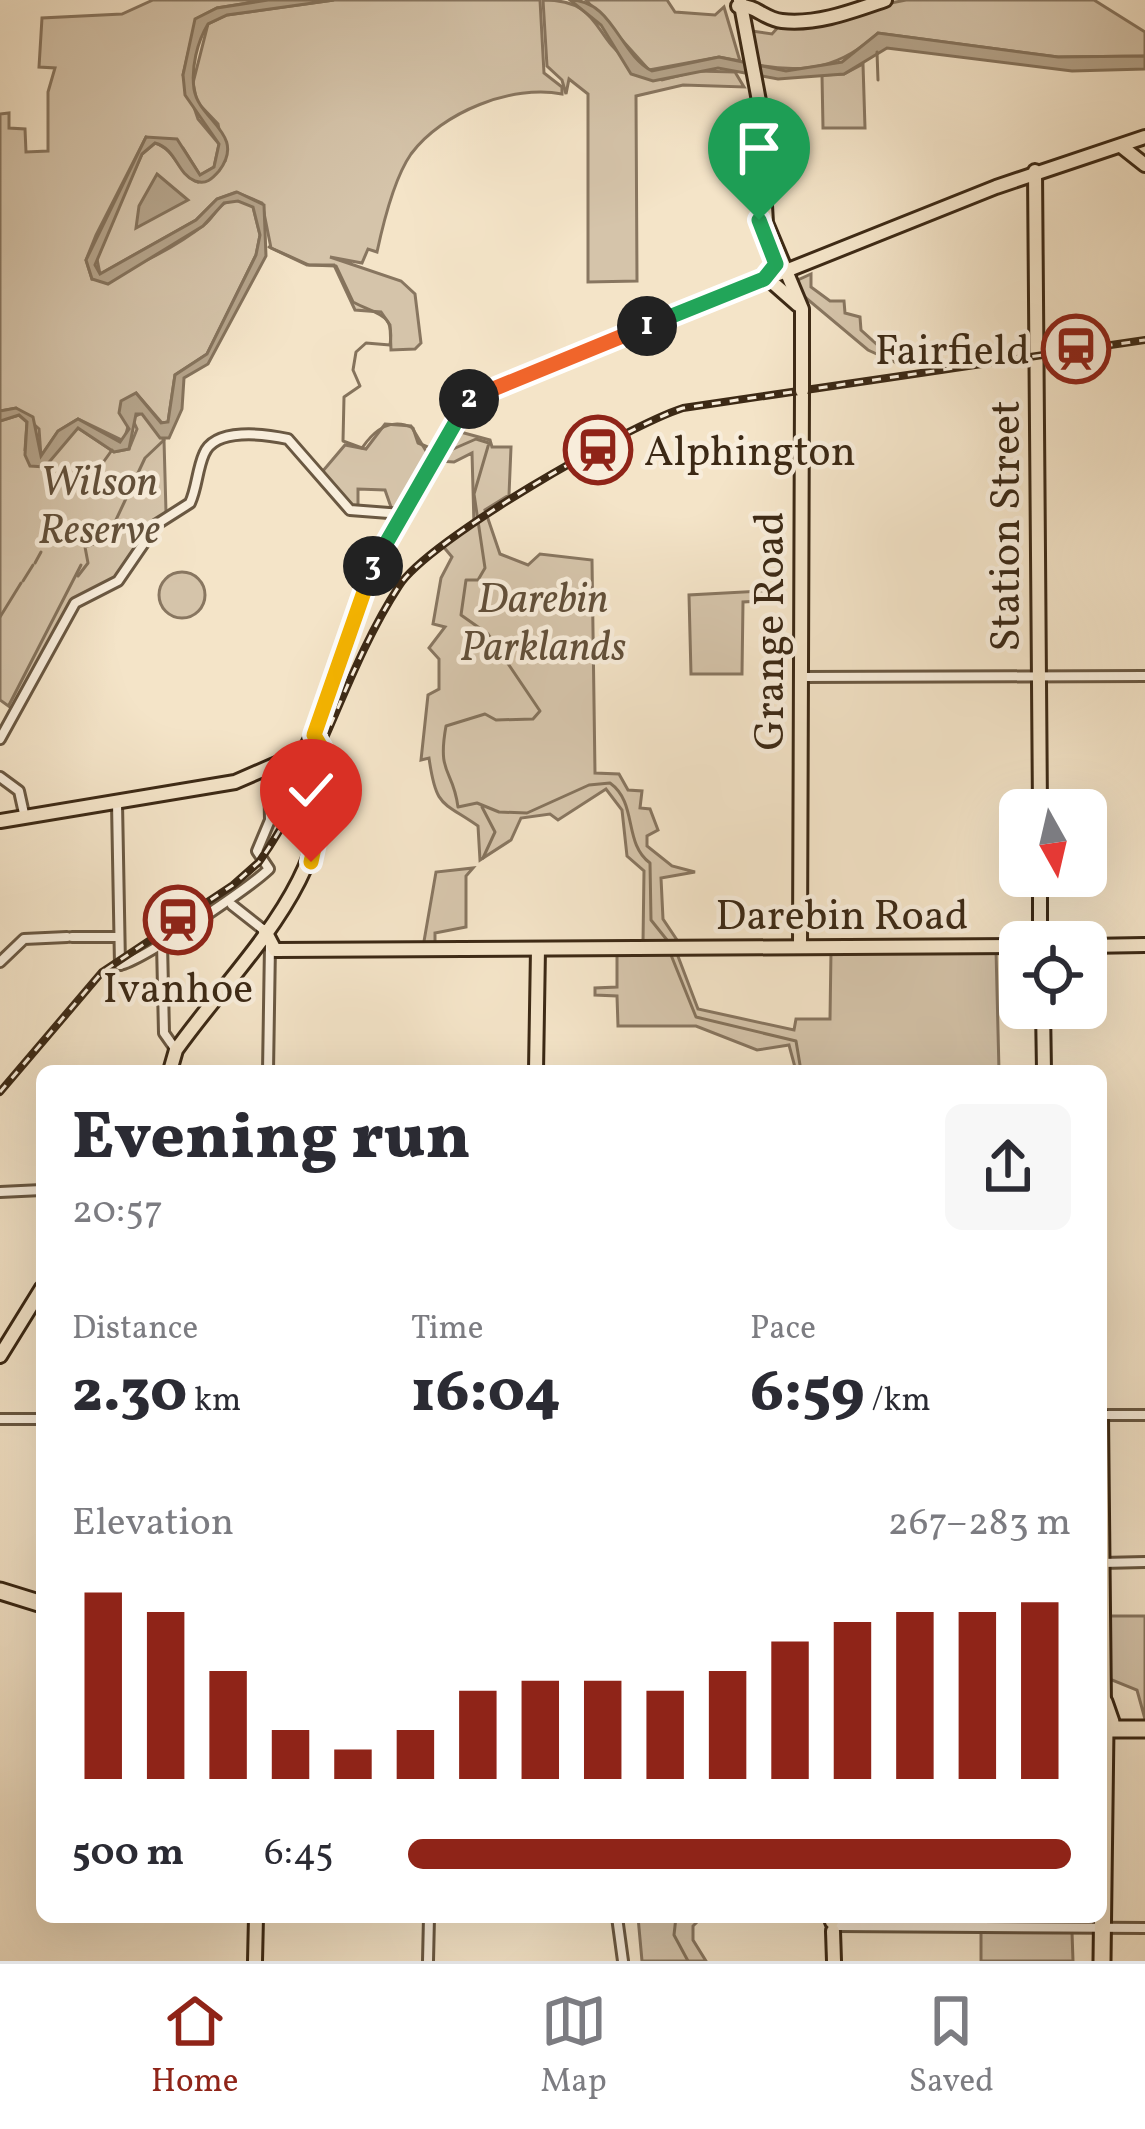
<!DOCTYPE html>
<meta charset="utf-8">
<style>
:root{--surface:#fff;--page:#f7f7f7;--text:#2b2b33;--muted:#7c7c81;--line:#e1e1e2;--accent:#8f2418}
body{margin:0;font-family:Vollkorn,serif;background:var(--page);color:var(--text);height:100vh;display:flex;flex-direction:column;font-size:45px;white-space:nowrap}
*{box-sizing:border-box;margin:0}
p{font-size:39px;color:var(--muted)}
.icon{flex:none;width:66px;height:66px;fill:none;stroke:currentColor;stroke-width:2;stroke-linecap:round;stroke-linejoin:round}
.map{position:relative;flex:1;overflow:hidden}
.side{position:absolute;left:36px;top:1065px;width:1071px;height:858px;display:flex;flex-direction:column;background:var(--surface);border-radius:18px;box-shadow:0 12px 48px #0002}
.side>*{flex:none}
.needle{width:78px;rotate:172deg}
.tools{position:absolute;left:999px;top:789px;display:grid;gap:24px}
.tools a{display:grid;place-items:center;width:108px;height:108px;border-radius:18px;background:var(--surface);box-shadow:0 12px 48px #0002;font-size:60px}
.pin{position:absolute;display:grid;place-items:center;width:102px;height:102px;color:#fff;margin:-123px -51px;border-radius:50% 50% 50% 0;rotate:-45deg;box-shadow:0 0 12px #0007}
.pin .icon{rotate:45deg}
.km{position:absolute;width:60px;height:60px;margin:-30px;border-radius:50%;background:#222;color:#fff;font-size:33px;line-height:60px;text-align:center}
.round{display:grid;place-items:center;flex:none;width:126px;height:126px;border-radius:18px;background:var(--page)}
.overview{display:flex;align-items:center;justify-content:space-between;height:204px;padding:0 36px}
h1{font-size:66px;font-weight:800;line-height:90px}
.metrics{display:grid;grid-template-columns:repeat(3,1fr);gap:18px;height:204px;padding:12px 36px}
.metrics div{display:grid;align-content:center}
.metrics b{font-size:60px;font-weight:800}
.metrics small{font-size:33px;font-weight:400}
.metrics p{font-size:33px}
.chart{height:336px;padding:24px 36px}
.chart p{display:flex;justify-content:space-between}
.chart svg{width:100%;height:216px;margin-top:12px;stroke:var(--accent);stroke-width:6}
ul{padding:0 36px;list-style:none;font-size:39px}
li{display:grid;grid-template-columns:192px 144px 1fr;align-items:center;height:90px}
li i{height:30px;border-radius:15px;background:var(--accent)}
.menu{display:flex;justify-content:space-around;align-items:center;height:168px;border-top:3px solid var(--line);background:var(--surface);font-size:33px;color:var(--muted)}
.menu a{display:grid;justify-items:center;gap:6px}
.menu .on{color:var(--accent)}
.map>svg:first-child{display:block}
.green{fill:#d5c4aa;stroke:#887660;stroke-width:3}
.water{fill:#b5a48b;stroke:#85735c;stroke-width:3}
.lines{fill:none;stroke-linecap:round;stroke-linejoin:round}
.stream{stroke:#85735c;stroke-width:3}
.minor-casing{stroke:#6a5842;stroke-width:14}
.major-casing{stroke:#3c2915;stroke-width:18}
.highway-casing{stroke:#3c2915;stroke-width:21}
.minor{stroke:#f8eddb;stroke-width:8}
.major{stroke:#f4e4c8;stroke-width:12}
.highway{stroke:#f4e4c8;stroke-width:15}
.rail-casing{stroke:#3c2915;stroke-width:8}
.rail{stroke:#f8eddb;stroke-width:3;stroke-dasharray:9;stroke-linecap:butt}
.major-bridge-casing{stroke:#3c2915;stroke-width:18;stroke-linecap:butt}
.major-bridge{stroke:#f4e4c8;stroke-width:12}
.split-1-casing{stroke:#fff;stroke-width:24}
.split-2-casing{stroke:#fff;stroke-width:24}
.split-3-casing{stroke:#fff;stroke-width:24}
.split-4-casing{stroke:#fff;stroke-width:24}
.split-5-casing{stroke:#fff;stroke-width:24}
.split-1{stroke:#22a559;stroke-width:15}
.split-2{stroke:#f0652b;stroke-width:15}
.split-3{stroke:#22a559;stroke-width:15}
.split-4{stroke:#f5b400;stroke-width:15}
.split-5{stroke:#f5b400;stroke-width:15}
.labels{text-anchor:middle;stroke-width:9;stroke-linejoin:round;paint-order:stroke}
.poi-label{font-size:42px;fill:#3c2915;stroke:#f8eddb;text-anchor:end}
.park-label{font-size:42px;font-style:italic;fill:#62503a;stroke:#f8eddb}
.street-label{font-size:42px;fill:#3c2915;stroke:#f8eddb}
</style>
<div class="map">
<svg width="1145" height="1961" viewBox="0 0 1145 1961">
<rect width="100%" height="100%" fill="#f4e4c8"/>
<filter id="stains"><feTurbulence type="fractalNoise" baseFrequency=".00167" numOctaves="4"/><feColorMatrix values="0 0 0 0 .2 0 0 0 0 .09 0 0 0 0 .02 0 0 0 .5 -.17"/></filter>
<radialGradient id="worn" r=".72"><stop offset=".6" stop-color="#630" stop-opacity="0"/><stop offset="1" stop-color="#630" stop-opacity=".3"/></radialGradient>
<g class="green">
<path d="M153 0H268L217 8 196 19 183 75 198 119 219 144 214 167 200 175 183 148 146 137 96 235 86 260 92 279C125 275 177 246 205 224 213 218 217 207 225 203 236 198 245 201 253 207L260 235 256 255 207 354 175 375 168 422 162 423 137 394 124 441 78 419 58 431 41 456 39 429 16 408 0 411V114L9 113V128L25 129 26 152 48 151V92L55 68 39 67 42 18 122 14Z"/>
<path d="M334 0H540L544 73 562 87V94C513 84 442 112 411 154 395 177 383 224 377 252L368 249 362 263 330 257 401 281 415 294 421 343 415 349 391 350 390 325 381 312 355 310 334 265H307L271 248 262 203 236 192 217 199 196 220 100 274 96 254 142 154 155 143C177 150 178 175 198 182L225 161 218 124 197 102 193 83 208 24 227 15Z"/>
<path d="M543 0C600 0 592 34 627 60 637 68 650 74 662 80L697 71 735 72 744 87 683 85 636 96 637 281 588 282V94L569 79 566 94 562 80 547 66Z"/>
<polygon points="586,0 667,0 675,12 715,15 724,7 740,61 719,57 649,70"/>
<path d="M1094 0 1145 32V56L1058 57 878 33C842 67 806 74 757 65L752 31 772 34 780 25 906 0Z"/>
<polygon points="863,64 865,128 823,128 822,75 844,74"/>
<polygon points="811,274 811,287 830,301 844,301 845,313 860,317 861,330 881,348 904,353 901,365 868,350 800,293 798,280"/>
<polygon points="142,413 164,440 166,512 113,582 72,600 14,710 0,700 0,421 19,415 27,422 25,450 45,467 64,438 78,428 114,452 129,449 137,429 132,418"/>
<polygon points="385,424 411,426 429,456 400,510 392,510 385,490 358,489 358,509 345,503 322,472 345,445 366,449"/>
<path d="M453 430 490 440 492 447H511L509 495 485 510 500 554 528 565 540 554 592 560 595 773 619 774 628 790 642 791 640 808 650 809 658 830 647 836V846L672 866 695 872 661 878 663 919 679 943H643L644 871 627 856 622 810 606 789 558 820 550 814 521 818 511 840 480 860 478 826C442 801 436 808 429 758L421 760 428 695 439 689V659L429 648 445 627 433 624 441 578 452 557 442 545 474 525 472 453 454 462 436 461Z"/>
<circle cx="182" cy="595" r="23"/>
<polygon points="761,591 761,601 743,602 742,674 691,674 689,595"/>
<polygon points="473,868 466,876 466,927 435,933 435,946 423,947 436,872"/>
<polygon points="996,949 999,1071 796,1071 789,1045 757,1050 696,1026 618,1026 617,996 595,995 595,988 617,987 617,954 676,951 698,1009 794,1030 796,1019 830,1019 831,951"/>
<polygon points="1106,1616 1145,1616 1145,1719 1137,1690 1107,1678"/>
<polygon points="638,1917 702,1917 693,1926 693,1940 706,1961 642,1961"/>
<polygon points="981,1931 1072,1932 1073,1961 981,1961"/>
</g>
<g class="water">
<path d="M268 0H334L227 15 208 24C197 42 191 68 194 89 199 121 247 134 219 171 212 179 206 185 195 181 176 173 177 149 155 143L142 154 95 265 100 274 196 220 217 199 237 192 264 205 266 256 208 364 184 378 182 409 169 438H160L142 414H136L129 449 114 452 78 428 45 467 30 466 25 455 27 422 19 415 0 421V411L16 408 33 417 41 456 58 431 78 419 120 442 129 429 119 413 121 401 136 393 161 423 168 422 175 375 207 354 256 255 260 235 253 207 238 201 224 203 203 226 108 284 92 279 86 260 146 137 177 139 200 175 214 167 219 144 185 95 183 75 195 19 217 8Z"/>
<path d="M570 0C613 0 619 54 652 71L719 57 786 71 842 62 878 33 1058 57 1145 56V69L1072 71 887 48 844 74 778 79 718 68 653 81 631 74 601 25Z"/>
<polygon points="157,174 188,200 136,228 139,206"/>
</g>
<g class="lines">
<g class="stream">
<polyline points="877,52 878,80"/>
<path d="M269 247 309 265 336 266 353 302C377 315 395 312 390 345L366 343 356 352 353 370 360 386 344 397 343 441 362 448C375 429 391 417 413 428L418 443 435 450"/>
<path d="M444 453 476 439 489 443 474 494 485 568 478 580H466L461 615 488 634 540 711 533 719 496 720 485 714 446 726C437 776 453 768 458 807L477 803 499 812 527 813 589 785 610 783C638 803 623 843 650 863L651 920 667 940"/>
<polyline points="99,493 97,471 112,450"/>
<polyline points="35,563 41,552"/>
<polyline points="78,576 88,563 85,547 107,539 145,458 164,440"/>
<polyline points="23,581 33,565"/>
<polyline points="0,617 21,583"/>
<polyline points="9,705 81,565"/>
<polyline points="482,807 495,832 483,858"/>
<polyline points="671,955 696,1017 796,1041 801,1071"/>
<polyline points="676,1917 674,1935 688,1961"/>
</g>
<defs>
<g id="minor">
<polyline points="802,677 1145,676"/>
<path d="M0 739 75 603 118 581 157 524 190 503C197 488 197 470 204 454 215 427 265 434 288 439L350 510 402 514"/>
<polyline points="0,777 19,791 25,818"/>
<polyline points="117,803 120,965"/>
<polyline points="232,905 265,931"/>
<polyline points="72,937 117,937"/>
<polyline points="162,943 164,1033 176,1050"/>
<polyline points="0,962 24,939 67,937"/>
<path d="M120 965C142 961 250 887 269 869L257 851 270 820 269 771"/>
<polyline points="268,1071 270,945"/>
<polyline points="0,1192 42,1190"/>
<polyline points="1101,1415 1145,1415"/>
<polyline points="0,1419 42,1419"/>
<polyline points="1102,1563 1145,1562"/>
<polyline points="617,1917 623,1961"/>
<polyline points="837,1926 1145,1928"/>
<polyline points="428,1961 429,1917"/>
</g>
<g id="major">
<polyline points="740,0 759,101 766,223 802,309 802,381"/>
<path d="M738 6C756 5 764 19 782 21 817 25 853 11 885 0"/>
<polyline points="1121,146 1145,165"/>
<polyline points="1035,171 1040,810"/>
<polyline points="773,283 798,305"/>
<polyline points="0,821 235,782 304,752 324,713 370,571 473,396 996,187 1145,137"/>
<polyline points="265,931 275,950 1020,946"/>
<polyline points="1040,942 1040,876"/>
<polyline points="800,946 802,391"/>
<polyline points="1086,946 1145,945"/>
<polyline points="1043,1008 1044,1071"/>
<path d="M170 1071 176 1050C243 956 341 875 322 748"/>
<polyline points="536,1071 538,949"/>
<polyline points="0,1356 42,1288"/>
<polyline points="1101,1416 1104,1709"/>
<polyline points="831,1917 832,1922"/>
<polyline points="833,1931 834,1961"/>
<polyline points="255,1961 256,1917"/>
</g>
<g id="highway">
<polyline points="0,1591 42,1604"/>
<polyline points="1104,1702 1111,1722"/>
<polyline points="1101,1729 1145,1729"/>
<polyline points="1102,1961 1105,1728"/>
</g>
</defs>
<use href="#minor" class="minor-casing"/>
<use href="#major" class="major-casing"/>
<use href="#highway" class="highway-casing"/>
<use href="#minor" class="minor"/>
<use href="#major" class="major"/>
<use href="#highway" class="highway"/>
<defs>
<path id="rail" d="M0 1092 102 972 233 885 259 862C319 779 343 672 399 586 428 540 627 426 683 408L1145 340"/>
</defs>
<use href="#rail" class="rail-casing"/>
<use href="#rail" class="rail"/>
<defs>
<g id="major-bridge">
<polyline points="802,381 802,391"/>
<polyline points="317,740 322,748"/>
</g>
</defs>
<use href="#major-bridge" class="major-bridge-casing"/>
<use href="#major-bridge" class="major-bridge"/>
</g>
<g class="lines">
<defs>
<polyline id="split-1" points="647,326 764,279 776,264 759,220"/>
<polyline id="split-2" points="469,399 647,326"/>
<polyline id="split-3" points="373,566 469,399"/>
<polyline id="split-4" points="321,747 314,735 373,566"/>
<polyline id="split-5" points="311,862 320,820 321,747"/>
</defs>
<use href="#split-1" class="split-1-casing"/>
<use href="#split-2" class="split-2-casing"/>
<use href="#split-3" class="split-3-casing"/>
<use href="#split-4" class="split-4-casing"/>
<use href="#split-5" class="split-5-casing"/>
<use href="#split-1" class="split-1"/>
<use href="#split-2" class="split-2"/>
<use href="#split-3" class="split-3"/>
<use href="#split-4" class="split-4"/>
<use href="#split-5" class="split-5"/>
</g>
<defs>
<symbol id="station-ring" viewBox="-11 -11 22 22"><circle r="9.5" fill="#f8eddb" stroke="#8f2418" stroke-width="1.5"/><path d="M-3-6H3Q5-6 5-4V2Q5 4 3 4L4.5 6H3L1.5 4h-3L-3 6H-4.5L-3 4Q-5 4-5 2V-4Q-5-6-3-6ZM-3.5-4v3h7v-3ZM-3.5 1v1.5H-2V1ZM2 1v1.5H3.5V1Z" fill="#8f2418"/></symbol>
</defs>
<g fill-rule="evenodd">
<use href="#station-ring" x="1038" y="311" width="76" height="76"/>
<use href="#station-ring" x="560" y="412" width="76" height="76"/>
<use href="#station-ring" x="140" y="882" width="76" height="76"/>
</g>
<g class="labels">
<g class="poi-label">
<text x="1030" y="364">Fairfield</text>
<text x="644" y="465" text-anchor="start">Alphington</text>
<text x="178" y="1002" text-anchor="middle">Ivanhoe</text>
</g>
<g class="park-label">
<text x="99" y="495">Wilson<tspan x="99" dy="48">Reserve</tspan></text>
<text x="543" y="612">Darebin<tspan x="543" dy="48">Parklands</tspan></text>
</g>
<g class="street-label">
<text transform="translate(1004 526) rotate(-90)" y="15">Station Street</text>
<text transform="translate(768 631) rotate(-90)" y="15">Grange Road</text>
<text x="842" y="929">Darebin Road</text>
</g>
</g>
<rect width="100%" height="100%" filter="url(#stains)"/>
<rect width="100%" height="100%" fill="url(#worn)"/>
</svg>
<div class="tools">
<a><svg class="needle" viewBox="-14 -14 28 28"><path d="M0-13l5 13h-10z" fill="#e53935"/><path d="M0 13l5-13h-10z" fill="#7c7c81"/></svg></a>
<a><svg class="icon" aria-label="locate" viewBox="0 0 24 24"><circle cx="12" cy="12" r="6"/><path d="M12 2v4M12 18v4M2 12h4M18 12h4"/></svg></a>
</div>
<div class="pin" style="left:759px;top:220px;background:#1e9e55"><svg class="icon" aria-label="arrive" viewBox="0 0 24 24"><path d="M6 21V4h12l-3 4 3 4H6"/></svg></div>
<div class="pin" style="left:311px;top:862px;background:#d93025"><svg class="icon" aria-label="check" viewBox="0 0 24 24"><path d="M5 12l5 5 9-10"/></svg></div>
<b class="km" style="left:647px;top:326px">1</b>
<b class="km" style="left:469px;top:399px">2</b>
<b class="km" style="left:373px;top:566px">3</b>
<section class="side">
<div class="overview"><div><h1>Evening run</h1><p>20:57</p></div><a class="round"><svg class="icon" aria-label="share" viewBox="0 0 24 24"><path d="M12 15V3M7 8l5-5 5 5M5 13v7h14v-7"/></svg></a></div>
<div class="metrics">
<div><p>Distance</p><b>2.30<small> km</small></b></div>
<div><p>Time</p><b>16:04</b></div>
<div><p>Pace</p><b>6:59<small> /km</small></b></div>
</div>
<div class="chart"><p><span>Elevation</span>267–283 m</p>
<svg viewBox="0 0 160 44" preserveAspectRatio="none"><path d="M5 44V6M15 44V10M25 44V22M35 44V34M45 44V38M55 44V34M65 44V26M75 44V24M85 44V24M95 44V26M105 44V22M115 44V16M125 44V12M135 44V10M145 44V10M155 44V8"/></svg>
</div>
<ul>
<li><b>500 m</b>6:45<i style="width:100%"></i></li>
</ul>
</section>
</div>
<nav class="menu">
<a class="on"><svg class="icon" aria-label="home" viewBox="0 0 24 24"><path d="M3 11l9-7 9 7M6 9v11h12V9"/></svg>Home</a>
<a><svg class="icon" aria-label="map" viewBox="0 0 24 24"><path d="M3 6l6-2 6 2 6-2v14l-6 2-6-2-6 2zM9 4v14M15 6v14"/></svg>Map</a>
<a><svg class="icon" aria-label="saved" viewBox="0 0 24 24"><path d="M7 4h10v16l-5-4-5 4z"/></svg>Saved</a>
</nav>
